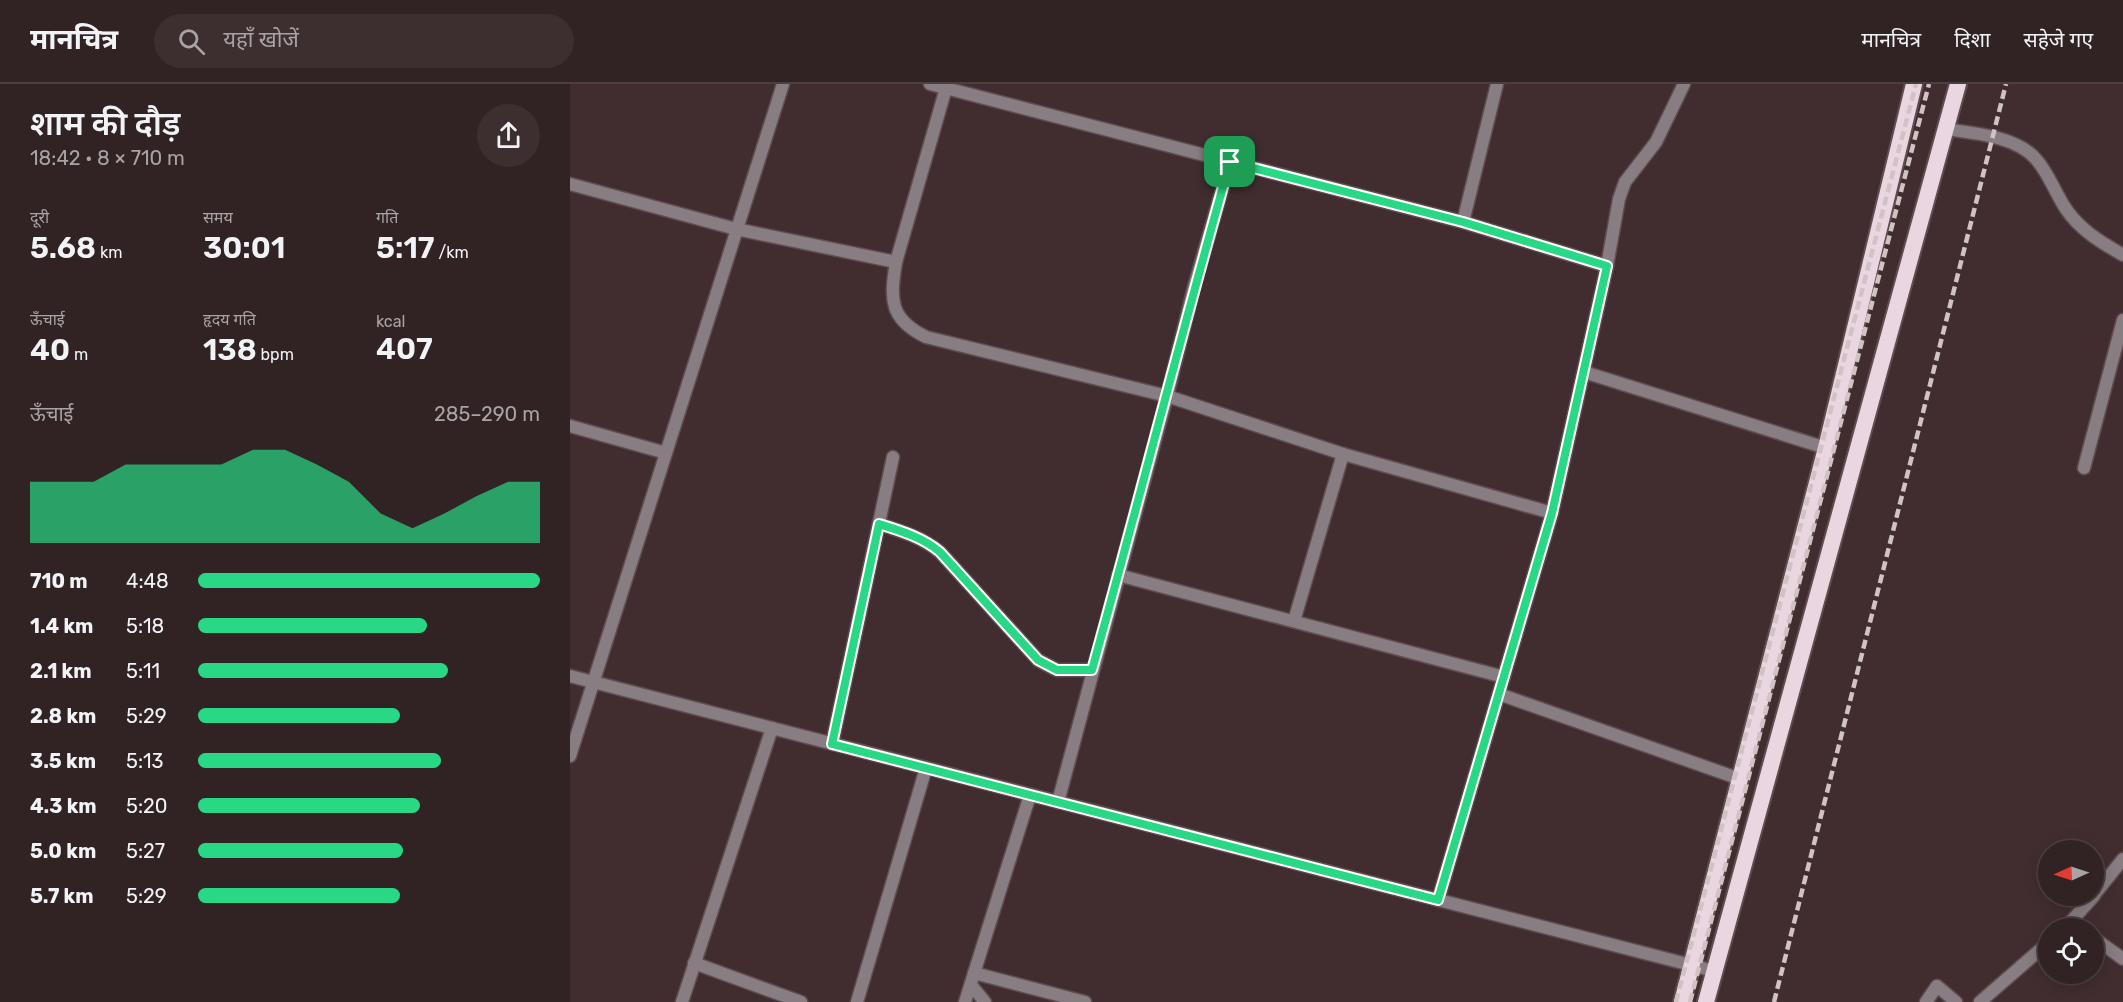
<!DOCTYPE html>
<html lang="hi">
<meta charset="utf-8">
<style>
:root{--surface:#312223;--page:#3d2f30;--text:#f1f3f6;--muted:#a8a4a6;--line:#4c3f41;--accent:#28d885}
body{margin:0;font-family:Rubik,"Noto Sans Devanagari",sans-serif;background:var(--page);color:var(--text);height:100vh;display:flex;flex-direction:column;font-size:22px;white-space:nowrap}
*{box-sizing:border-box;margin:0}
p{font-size:20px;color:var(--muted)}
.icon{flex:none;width:33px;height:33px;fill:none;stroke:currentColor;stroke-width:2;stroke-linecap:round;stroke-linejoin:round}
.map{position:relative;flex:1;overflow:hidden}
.drawer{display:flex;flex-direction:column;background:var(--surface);width:570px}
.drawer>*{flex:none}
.needle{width:39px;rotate:267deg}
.buttons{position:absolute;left:1468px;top:756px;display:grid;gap:12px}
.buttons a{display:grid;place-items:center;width:66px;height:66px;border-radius:50%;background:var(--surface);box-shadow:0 3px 15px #0003,0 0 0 2px var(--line);font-size:30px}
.pin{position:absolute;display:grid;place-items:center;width:51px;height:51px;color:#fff;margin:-26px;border-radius:12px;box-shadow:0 3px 9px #0006}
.round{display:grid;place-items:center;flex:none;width:63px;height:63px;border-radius:32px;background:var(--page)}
.summary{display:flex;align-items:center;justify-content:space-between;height:102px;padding:0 30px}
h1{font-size:33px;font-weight:600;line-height:45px}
.metrics{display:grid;grid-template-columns:repeat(3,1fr);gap:9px;height:102px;padding:6px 30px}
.metrics div{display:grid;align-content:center}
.metrics b{font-size:30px;font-weight:600}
.metrics small{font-size:16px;font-weight:400}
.metrics p{font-size:16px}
.chart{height:168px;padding:12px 30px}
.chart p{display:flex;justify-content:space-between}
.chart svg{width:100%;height:108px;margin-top:6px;fill:var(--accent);opacity:.7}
ul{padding:0 30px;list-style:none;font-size:20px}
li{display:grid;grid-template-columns:96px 72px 1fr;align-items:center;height:45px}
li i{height:15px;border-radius:8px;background:var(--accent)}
header{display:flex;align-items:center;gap:36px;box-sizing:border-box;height:84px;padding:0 30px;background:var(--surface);border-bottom:2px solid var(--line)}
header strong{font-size:28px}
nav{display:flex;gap:33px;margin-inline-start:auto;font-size:21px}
.search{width:420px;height:54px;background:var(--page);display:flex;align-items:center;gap:15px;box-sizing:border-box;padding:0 21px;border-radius:33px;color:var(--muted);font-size:22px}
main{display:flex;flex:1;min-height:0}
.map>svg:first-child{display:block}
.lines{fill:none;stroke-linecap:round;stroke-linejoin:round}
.minor-casing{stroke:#5f4c4e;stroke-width:15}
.trunk-casing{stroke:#5f4c4e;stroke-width:20}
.minor{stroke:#877d82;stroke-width:12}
.trunk{stroke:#ead6e0;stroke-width:16}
.rail{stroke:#d1c2c3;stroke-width:4.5;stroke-dasharray:9 4.5;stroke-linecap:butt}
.route-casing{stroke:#fff;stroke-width:12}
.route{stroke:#28d885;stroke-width:8}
</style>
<header>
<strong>मानचित्र</strong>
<div class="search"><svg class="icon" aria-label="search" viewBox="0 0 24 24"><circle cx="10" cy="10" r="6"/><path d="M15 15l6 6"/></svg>यहाँ खोजें</div>
<nav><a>मानचित्र</a><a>दिशा</a><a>सहेजे गए</a></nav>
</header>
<main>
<section class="drawer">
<div class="summary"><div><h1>शाम की दौड़</h1><p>18:42 · 8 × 710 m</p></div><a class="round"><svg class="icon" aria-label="share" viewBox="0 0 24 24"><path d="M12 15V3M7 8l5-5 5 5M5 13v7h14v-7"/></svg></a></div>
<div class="metrics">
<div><p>दूरी</p><b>5.68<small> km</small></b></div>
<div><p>समय</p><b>30:01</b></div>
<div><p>गति</p><b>5:17<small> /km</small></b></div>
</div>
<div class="metrics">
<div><p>ऊँचाई</p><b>40<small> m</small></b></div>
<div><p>हृदय गति</p><b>138<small> bpm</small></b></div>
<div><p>kcal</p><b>407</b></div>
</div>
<div class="chart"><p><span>ऊँचाई</span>285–290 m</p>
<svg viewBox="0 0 160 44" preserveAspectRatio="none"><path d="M0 44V19L10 19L20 19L30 12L40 12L50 12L60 12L70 6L80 6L90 12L100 19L110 32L120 38L130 32L140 25L150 19L160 19V44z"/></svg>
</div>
<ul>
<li><b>710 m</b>4:48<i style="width:100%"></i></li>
<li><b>1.4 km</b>5:18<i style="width:67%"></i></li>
<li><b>2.1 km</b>5:11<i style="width:73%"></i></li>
<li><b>2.8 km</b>5:29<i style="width:59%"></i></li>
<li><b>3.5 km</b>5:13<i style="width:71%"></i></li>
<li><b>4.3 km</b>5:20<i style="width:65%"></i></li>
<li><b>5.0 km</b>5:27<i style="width:60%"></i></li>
<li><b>5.7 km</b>5:29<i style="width:59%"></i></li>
</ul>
</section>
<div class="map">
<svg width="1553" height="918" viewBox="0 0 1553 918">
<rect width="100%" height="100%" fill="#412d2f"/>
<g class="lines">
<defs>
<g id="minor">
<polyline points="360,0 893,138 1037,182 982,429 868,816"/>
<path d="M376 4 326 178C320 215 319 235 356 253L597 312 773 370 982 429"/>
<path d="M1375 45C1403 49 1445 52 1465 74 1479 89 1485 109 1496 125 1510 146 1532 159 1553 171"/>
<polyline points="0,100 166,145 326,178"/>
<polyline points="893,138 927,0"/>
<polyline points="1037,182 1049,115 1055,98 1086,58 1114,0"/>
<polyline points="1014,288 1256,364"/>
<polyline points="0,342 96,369"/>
<polyline points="1514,384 1553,236"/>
<path d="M309 440C331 447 352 453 370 468L468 576 487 586H522"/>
<polyline points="548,491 934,593"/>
<polyline points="724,537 773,370"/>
<polyline points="0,592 1144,887"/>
<polyline points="929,610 1170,695"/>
<polyline points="262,660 323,373"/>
<polyline points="0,672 213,0"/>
<polyline points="488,718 597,312 624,203 660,78"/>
<polyline points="1524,811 1553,775"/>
<polyline points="1495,844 1524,812"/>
<polyline points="1524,854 1553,875"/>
<polyline points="124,879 231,918"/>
<polyline points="404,889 515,918"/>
<polyline points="401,901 415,918"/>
<polyline points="112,918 202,644"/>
<polyline points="287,918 356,684"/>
<polyline points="395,918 460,711"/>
<polyline points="1356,918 1367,902 1386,918"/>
<polyline points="1410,918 1479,858"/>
</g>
<g id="trunk">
<polyline points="1112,918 1256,364 1344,0"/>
<polyline points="1136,918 1388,0"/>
</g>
</defs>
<use href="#minor" class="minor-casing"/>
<use href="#trunk" class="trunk-casing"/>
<use href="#minor" class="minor"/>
<use href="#trunk" class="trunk"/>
<g class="rail">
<polyline points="1106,918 1346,0"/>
<polyline points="1120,918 1359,0"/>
<polyline points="1204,918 1436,0"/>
</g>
</g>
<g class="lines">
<defs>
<path id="route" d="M660 78 893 138 1037 182 982 429 868 816 262 660 309 440C331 447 352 453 370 468L468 576 487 586H522C569 417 612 247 660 78Z"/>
</defs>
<use href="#route" class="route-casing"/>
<use href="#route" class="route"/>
</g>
</svg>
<div class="buttons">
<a><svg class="needle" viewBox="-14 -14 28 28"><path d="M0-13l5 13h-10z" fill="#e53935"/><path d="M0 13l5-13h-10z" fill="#a8a4a6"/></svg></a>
<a><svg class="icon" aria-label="locate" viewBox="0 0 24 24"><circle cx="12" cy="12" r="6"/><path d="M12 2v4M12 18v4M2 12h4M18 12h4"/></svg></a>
</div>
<div class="pin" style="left:660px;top:78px;background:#1e9e55"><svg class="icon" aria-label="arrive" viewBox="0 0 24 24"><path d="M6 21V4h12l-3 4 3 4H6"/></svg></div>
</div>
</main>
